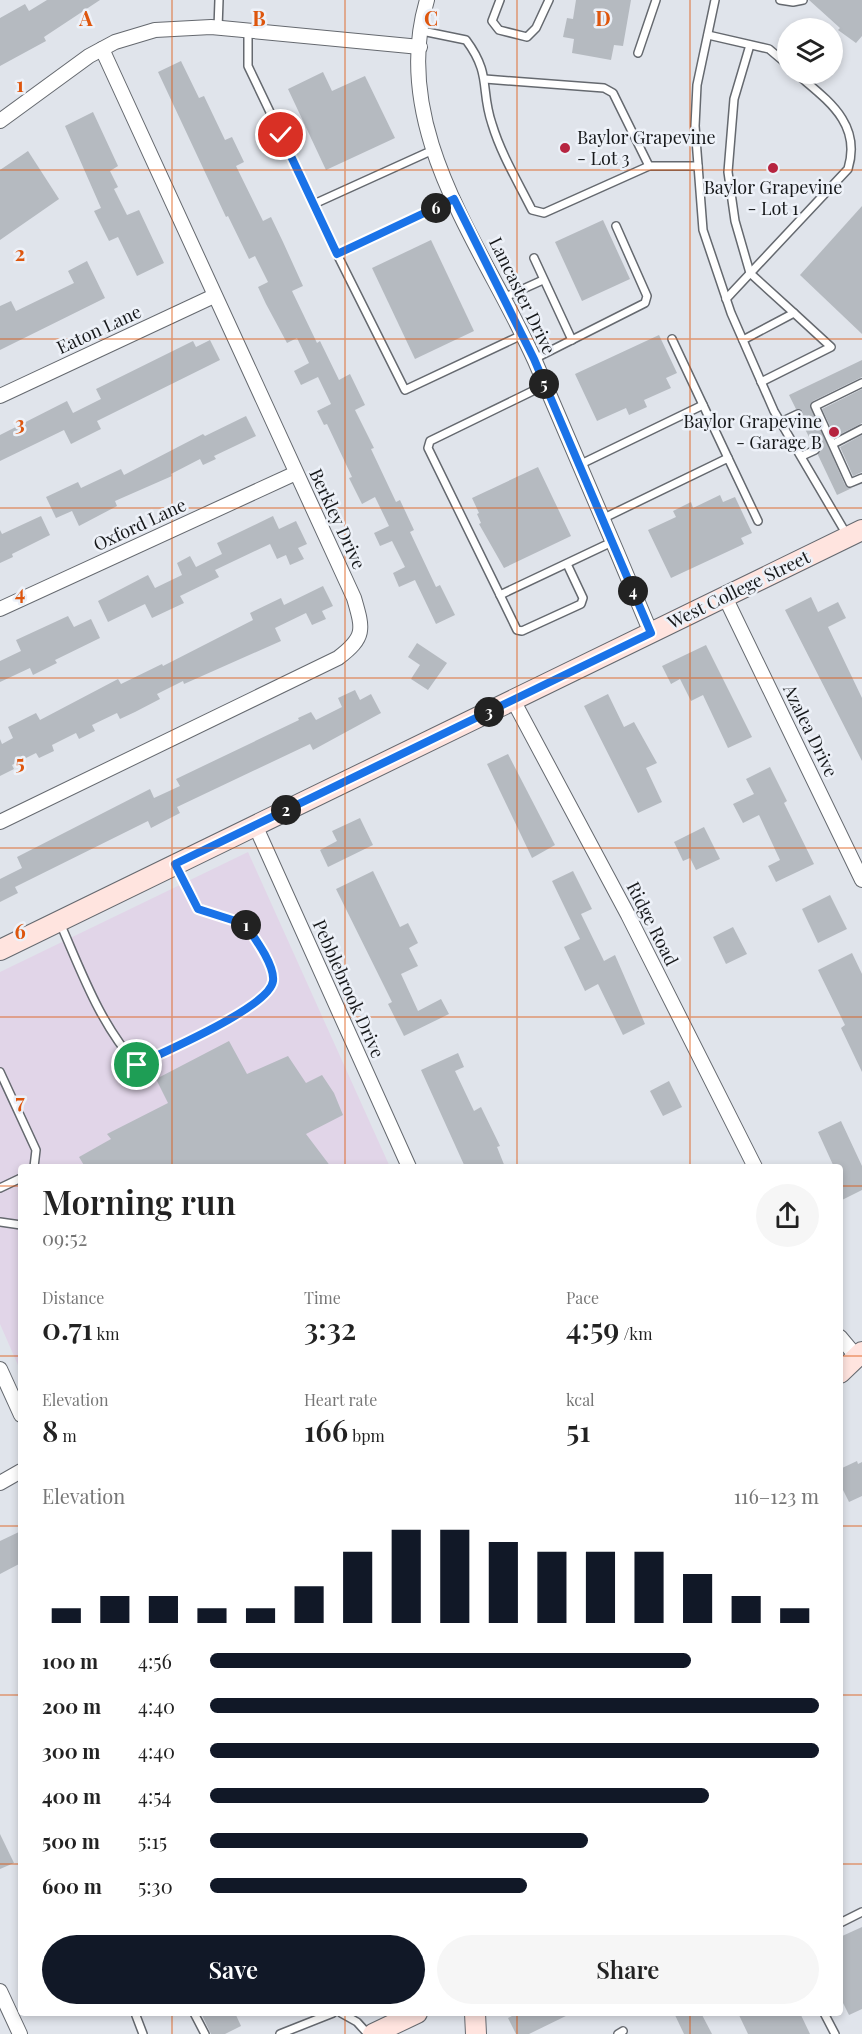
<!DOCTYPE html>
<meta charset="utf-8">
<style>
:root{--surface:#fff;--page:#f6f6f6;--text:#222;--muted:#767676;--accent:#111827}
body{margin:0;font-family:"Playfair Display",serif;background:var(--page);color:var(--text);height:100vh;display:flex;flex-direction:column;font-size:22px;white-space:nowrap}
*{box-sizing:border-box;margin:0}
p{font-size:20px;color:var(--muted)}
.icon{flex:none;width:33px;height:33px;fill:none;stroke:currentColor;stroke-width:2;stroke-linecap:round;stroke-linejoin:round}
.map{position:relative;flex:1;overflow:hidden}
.drawer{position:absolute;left:18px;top:1164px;width:825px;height:852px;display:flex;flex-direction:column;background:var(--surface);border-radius:6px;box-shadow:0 3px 9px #0003}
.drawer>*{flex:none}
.fabs{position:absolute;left:777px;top:18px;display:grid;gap:12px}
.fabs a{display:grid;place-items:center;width:66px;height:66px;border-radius:50%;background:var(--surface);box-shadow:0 3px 9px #0003;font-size:30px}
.pin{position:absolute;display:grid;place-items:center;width:51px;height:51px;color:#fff;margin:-26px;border:3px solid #fff;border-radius:50%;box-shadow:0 2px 6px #0007}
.km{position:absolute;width:30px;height:30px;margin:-15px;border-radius:50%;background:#222;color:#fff;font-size:16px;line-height:30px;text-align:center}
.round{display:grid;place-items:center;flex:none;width:63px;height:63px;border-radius:32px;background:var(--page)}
.headline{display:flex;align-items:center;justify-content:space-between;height:102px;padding:0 24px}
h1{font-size:33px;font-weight:600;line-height:45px}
.figures{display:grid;grid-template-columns:repeat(3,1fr);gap:9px;height:102px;padding:6px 24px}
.figures div{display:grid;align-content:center}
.figures b{font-size:30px;font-weight:600}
.figures small{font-size:16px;font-weight:400}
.figures p{font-size:16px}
.chart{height:168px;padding:12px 24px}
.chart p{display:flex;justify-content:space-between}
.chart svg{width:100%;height:108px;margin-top:6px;stroke:var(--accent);stroke-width:6}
.cta{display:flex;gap:12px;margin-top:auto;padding:12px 24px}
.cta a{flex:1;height:69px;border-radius:36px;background:var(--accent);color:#fff;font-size:24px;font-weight:600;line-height:69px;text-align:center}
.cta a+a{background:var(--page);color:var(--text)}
ul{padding:0 24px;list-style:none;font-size:20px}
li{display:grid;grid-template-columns:96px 72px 1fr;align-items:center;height:45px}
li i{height:15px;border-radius:8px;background:var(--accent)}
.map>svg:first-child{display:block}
.education{fill:#e1d5e8}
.building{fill:#b5bac0}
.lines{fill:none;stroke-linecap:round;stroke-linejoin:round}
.lane-casing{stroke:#65696f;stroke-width:10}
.street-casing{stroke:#65696f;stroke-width:16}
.secondary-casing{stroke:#65696f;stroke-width:22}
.lane{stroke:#fff;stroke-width:7}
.street{stroke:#fff;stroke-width:14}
.secondary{stroke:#ffe4df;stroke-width:20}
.route-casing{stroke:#fff;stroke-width:12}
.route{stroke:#1a73e8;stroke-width:8}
.grid{fill:none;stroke:#de560d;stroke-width:1.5;stroke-opacity:0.55}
.poi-dot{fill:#b62440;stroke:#edf1f8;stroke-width:2}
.labels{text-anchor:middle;stroke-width:5;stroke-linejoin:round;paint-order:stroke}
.poi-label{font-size:18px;fill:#17191b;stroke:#edf1f8;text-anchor:start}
.street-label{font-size:18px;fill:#17191b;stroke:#edf1f8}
.grid-label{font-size:20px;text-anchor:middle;font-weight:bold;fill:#de560d;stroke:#edf1f8;stroke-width:5;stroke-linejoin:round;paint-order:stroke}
</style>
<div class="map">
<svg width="862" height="2034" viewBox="0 0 862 2034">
<rect width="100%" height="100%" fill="#e0e4eb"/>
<polygon class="education" points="248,852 390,1167 21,1167 21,1372 0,1324 0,972"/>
<g class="building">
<polygon points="47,0 100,0 44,37 46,41 0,66 0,18 25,4 29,11"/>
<polygon points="576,0 631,0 623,46 614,45 611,60 572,53 574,39 563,37 567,18 573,19"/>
<polygon points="809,0 862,0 862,36 856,43 838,30 840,28"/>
<polygon points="181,61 199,98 204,96 225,140 232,137 244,162 236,166 263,221 271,217 283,242 303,286 292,291 317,343 320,341 339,380 350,374 365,405 355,410 374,448 371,449 396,502 400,500 414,530 410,532 436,587 440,585 455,615 436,624 415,580 399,587 393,573 405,567 392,541 380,546 374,533 389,526 375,497 362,504 349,478 352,477 327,424 324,425 317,411 331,404 318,377 301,385 294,371 309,363 297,338 287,343 266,304 258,287 268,282 255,256 249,259 228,216 226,217 158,72"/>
<polygon points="323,72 332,91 365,76 395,138 326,170 288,89"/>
<polygon points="93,112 118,166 110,171 118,187 114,189 127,215 139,210 164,263 137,276 118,237 109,241 94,211 101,208 65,126"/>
<polygon points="28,151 59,199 0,240 0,170"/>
<polygon points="862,206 862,334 800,275"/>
<polygon points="603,220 630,279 582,301 555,242"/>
<polygon points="431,240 474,331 415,359 372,268"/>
<polygon points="87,261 105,298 0,350 0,306 11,301 16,311 74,283 68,271"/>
<polygon points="659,335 677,373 666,378 671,388 644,400 647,407 629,415 626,408 597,421 575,374"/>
<polygon points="210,340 220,360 97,421 101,429 71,444 64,430 0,461 0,435 67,401 73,413 101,399 96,389 193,341 196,347"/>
<polygon points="862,360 862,377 813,401 810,405 845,485 852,488 837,495 818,455 820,447 813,445 800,419 803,411 796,409 789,395"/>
<polygon points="862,389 862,423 835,437 822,409"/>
<polygon points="246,416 256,436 214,456 216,459 203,465 200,459 171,474 172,476 115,501 117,506 79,526 72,511 56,518 46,497 78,482 81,488 121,469 124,475 203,434 205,436"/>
<polygon points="862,435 862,472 853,476 840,447"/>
<polygon points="538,467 571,536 504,568 479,524 481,523 477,514 479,513 472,498"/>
<polygon points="720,495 723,502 735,497 752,533 741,538 744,544 671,578 648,530 676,517 673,511 691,502 693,508"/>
<polygon points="41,516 50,535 12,554 13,557 0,563 0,530 2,534"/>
<polygon points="273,516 279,529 296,521 307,544 298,548 304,559 290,565 286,555 277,559 270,544 215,570 219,577 180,596 184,603 152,618 145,604 108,622 98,601 148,575 155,588 182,575 177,563 190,556 196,567 222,554 217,543"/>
<polygon points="323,586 333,606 322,611 326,619 312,625 306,613 275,628 281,641 184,684 183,681 157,694 160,699 135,712 120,719 117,713 92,725 95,731 79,739 76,733 52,745 54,751 39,758 36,753 12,765 14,769 0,776 0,739 2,744 13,738 8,727 36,713 40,720 118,679 121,684 162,664 163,666 253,620 250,613 281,598 284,605"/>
<polygon points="811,597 818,612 838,602 846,618 828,627 862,698 862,761 785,610"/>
<polygon points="68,616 74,627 91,619 100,638 55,660 57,663 33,675 30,668 0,682 0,661 21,651 16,640"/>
<polygon points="417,643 447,663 428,690 411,679 420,665 408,657"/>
<polygon points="706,645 752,737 728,748 703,695 691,701 680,679 671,684 662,666"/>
<polygon points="355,690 360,700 371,694 381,713 313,750 310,744 177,807 180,813 151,828 148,821 15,887 18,893 0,902 0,879 22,868 17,857 150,789 154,798 180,786 176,779 299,720 298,718 311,712 316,720 342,707 338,698"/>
<polygon points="608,694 624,727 634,722 657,763 646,768 662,802 638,813 584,706"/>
<polygon points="508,754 555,845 532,858 487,764"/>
<polygon points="770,767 787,801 784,803 814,864 776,882 768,866 780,860 759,815 743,823 733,804 754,794 746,779"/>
<polygon points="360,818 373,845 328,867 320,850 337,841 332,831"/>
<polygon points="704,827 720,859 696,870 690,858 683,861 674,842"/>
<polygon points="373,871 400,927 408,923 418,943 409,948 418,966 401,974 418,1011 441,999 449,1014 404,1036 388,1004 392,1002 336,889"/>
<polygon points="573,871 592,909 581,914 604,961 615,955 645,1024 623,1035 598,984 585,991 564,947 580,939 552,881"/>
<polygon points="830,895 847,929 818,943 802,909"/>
<polygon points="733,927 747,954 726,964 713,937"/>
<polygon points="852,953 862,974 862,1072 841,1028 845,1025 818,970"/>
<polygon points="229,1041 247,1074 288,1056 306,1083 322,1075 334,1093 343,1115 306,1134 331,1167 85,1167 79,1157 111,1139 107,1134 168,1103 156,1079"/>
<polygon points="458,1053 464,1067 455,1071 474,1111 481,1107 500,1146 497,1147 505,1167 465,1167 421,1070"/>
<polygon points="669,1081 682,1107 663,1116 650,1091"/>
<polygon points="841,1121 862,1166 862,1190 840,1201 840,1167 834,1167 818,1132"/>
<polygon points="857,1461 858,1464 862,1462 862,1496 849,1502 840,1484 840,1469"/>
<polygon points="21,1531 21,1563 0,1574 0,1541"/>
<polygon points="0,1834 14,1863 0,1869"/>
<polygon points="862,1927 862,2009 849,2015 840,1997 840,1937"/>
<polygon points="201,2013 235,2013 241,2026 225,2034 211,2034"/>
<polygon points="518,2013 572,2013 529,2034 516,2034 508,2018"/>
<polygon points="674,2013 701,2013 712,2034 684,2034"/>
<polygon points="738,2013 800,2013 810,2034 748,2034"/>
</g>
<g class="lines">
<defs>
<g id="lane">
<polyline points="500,0 492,21 499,30 527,37 536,28 549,0"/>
<polyline points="715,0 697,85 695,126 703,230 731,313 774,411 847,535"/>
<polyline points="780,0 793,2 803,0"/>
<polyline points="218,28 219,0"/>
<polyline points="248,30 248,66 314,204 433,150"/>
<path d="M422 31 466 40C492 75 480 89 492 124 501 154 518 182 532 210L544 213 649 166H698"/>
<polyline points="708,35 769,49 788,65"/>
<polyline points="750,45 734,99 728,172 735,221 750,273 794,313"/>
<polyline points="638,53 656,0"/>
<polyline points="485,79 604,88 613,93 649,166"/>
<polyline points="454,199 337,254 405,390 522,335"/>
<polyline points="314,204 337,254"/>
<polyline points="534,258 572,340"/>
<polyline points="503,298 543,280"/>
<path d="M726 299 848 169C862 123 827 100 797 74"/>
<polyline points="672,339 728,458"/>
<polyline points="743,340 794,313 831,347 761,382"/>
<polyline points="534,359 645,303 647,296 616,226"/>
<polyline points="862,383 815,406 850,483 862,478"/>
<polyline points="545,385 430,441 428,448 500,595 612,542"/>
<polyline points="781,422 798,414"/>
<polyline points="833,444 862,429"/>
<polyline points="802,456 815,450"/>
<polyline points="579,465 703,405"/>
<polyline points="602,519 728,458 758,521"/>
<polyline points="500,595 517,630 522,631 581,604 583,598 567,564"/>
<path d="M60 923C82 973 100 1024 137 1065 163 1052 270 1007 273 981 275 965 254 937 245 924L199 909 176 867"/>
<polyline points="0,1072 36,1150 34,1167"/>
<polyline points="0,1188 21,1178"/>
<polyline points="0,1222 21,1225"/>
<polyline points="840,1923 862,1912"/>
<polyline points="135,2013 143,2034"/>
<polyline points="194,2013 205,2034"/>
<polyline points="341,2013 357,2022 368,2034"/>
<polyline points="824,2013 835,2034"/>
<polyline points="280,2034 333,2013"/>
<polyline points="618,2034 623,2031"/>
</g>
<g id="street">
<path d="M427 0C388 130 485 249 535 361 574 451 613 542 651 633"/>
<polyline points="0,121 89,56 115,42 155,30 211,27 420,47"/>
<polyline points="0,396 214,296"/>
<polyline points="725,597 862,880"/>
<polyline points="0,609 296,473"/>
<polyline points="513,700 628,915 755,1167"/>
<path d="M0 822 338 658C366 637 363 629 354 598L102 49"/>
<polyline points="255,825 409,1167"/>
<polyline points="840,1337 856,1356"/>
<polyline points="0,1369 21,1415"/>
<polyline points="0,1483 21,1471"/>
<polyline points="0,1991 20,2034"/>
</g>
<g id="secondary">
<polyline points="0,950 862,530"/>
<polyline points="840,1373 862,1352"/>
<polyline points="475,2013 476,2034"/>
<polyline points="373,2034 417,2013"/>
</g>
</defs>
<use href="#lane" class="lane-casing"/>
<use href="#street" class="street-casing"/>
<use href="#secondary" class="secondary-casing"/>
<use href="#lane" class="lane"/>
<use href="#street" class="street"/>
<use href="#secondary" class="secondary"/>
</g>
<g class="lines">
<defs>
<path id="route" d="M137 1065C163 1052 270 1007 273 981 275 965 254 937 245 924L198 909 175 864 651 633 534 359 454 199 337 254 281 135"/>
</defs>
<use href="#route" class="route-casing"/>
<use href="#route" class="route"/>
</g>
<path class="grid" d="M172 0V1167M345 0V1167M517 0V1167M690 0V1167M0 170H862M0 339H862M0 508H862M0 678H862M0 848H862M0 1017H862M0 1186H21M840 1186H862M0 1356H21M840 1356H862M0 1526H21M840 1526H862M0 1695H21M840 1695H862M0 1864H21M840 1864H862M172 2013V2034M345 2013V2034M517 2013V2034M690 2013V2034"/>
<g class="poi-dot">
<circle cx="565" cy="148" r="6"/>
<circle cx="773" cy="168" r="6"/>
<circle cx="834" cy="432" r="6"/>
</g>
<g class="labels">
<g class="poi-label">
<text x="577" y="144">Baylor Grapevine<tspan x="577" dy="21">- Lot 3</tspan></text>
<text x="773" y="194" text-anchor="middle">Baylor Grapevine<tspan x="773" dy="21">- Lot 1</tspan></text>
<text x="822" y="428" text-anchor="end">Baylor Grapevine<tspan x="822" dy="21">- Garage B</tspan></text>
</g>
<g class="street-label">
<text transform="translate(522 296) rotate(64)" y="6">Lancaster Drive</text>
<text transform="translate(99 330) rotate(-25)" y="6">Eaton Lane</text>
<text transform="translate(337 519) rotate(65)" y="6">Berkley Drive</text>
<text transform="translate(140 525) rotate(-25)" y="6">Oxford Lane</text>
<text transform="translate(739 590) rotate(-26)" y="6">West College Street</text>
<text transform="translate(810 731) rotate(64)" y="6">Azalea Drive</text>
<text transform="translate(652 924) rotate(63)" y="6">Ridge Road</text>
<text transform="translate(348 989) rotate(66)" y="6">Pebblebrook Drive</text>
</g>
</g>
<g class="grid-label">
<text x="86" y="26">A</text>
<text x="259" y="26">B</text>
<text x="431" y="26">C</text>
<text x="603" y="26">D</text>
<text x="20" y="92">1</text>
<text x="20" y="261">2</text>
<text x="20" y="431">3</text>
<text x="20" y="600">4</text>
<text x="20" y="770">5</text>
<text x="20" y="939">6</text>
<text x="20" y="1109">7</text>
</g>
</svg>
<div class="fabs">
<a><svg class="icon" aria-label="layers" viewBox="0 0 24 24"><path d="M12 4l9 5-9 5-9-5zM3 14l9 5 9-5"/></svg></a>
</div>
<div class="pin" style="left:137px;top:1065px;background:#1e9e55"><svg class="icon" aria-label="arrive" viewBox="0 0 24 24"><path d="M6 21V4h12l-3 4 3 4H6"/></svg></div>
<div class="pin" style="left:281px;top:135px;background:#d93025"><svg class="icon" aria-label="check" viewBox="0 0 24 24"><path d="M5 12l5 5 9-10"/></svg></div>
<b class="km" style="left:246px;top:925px">1</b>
<b class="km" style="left:286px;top:810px">2</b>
<b class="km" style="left:489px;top:712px">3</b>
<b class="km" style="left:633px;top:591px">4</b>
<b class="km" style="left:544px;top:384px">5</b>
<b class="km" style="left:436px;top:208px">6</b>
<section class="drawer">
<div class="headline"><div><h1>Morning run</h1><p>09:52</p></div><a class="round"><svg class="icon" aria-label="share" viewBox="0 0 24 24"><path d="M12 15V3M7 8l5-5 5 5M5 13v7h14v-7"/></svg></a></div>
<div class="figures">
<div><p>Distance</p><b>0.71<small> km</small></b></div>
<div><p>Time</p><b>3:32</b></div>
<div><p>Pace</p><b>4:59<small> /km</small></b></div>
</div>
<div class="figures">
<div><p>Elevation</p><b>8<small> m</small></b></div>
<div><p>Heart rate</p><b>166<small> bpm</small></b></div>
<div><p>kcal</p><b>51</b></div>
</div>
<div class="chart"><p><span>Elevation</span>116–123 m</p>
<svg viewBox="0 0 160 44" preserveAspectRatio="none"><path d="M5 44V38M15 44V33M25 44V33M35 44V38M45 44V38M55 44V29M65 44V15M75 44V6M85 44V6M95 44V11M105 44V15M115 44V15M125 44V15M135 44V24M145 44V33M155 44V38"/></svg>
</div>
<ul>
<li><b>100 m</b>4:56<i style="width:79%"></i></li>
<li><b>200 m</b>4:40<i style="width:100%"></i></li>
<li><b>300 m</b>4:40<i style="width:100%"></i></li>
<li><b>400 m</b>4:54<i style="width:82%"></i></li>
<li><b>500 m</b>5:15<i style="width:62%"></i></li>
<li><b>600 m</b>5:30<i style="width:52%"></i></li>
</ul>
<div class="cta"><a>Save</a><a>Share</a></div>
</section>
</div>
